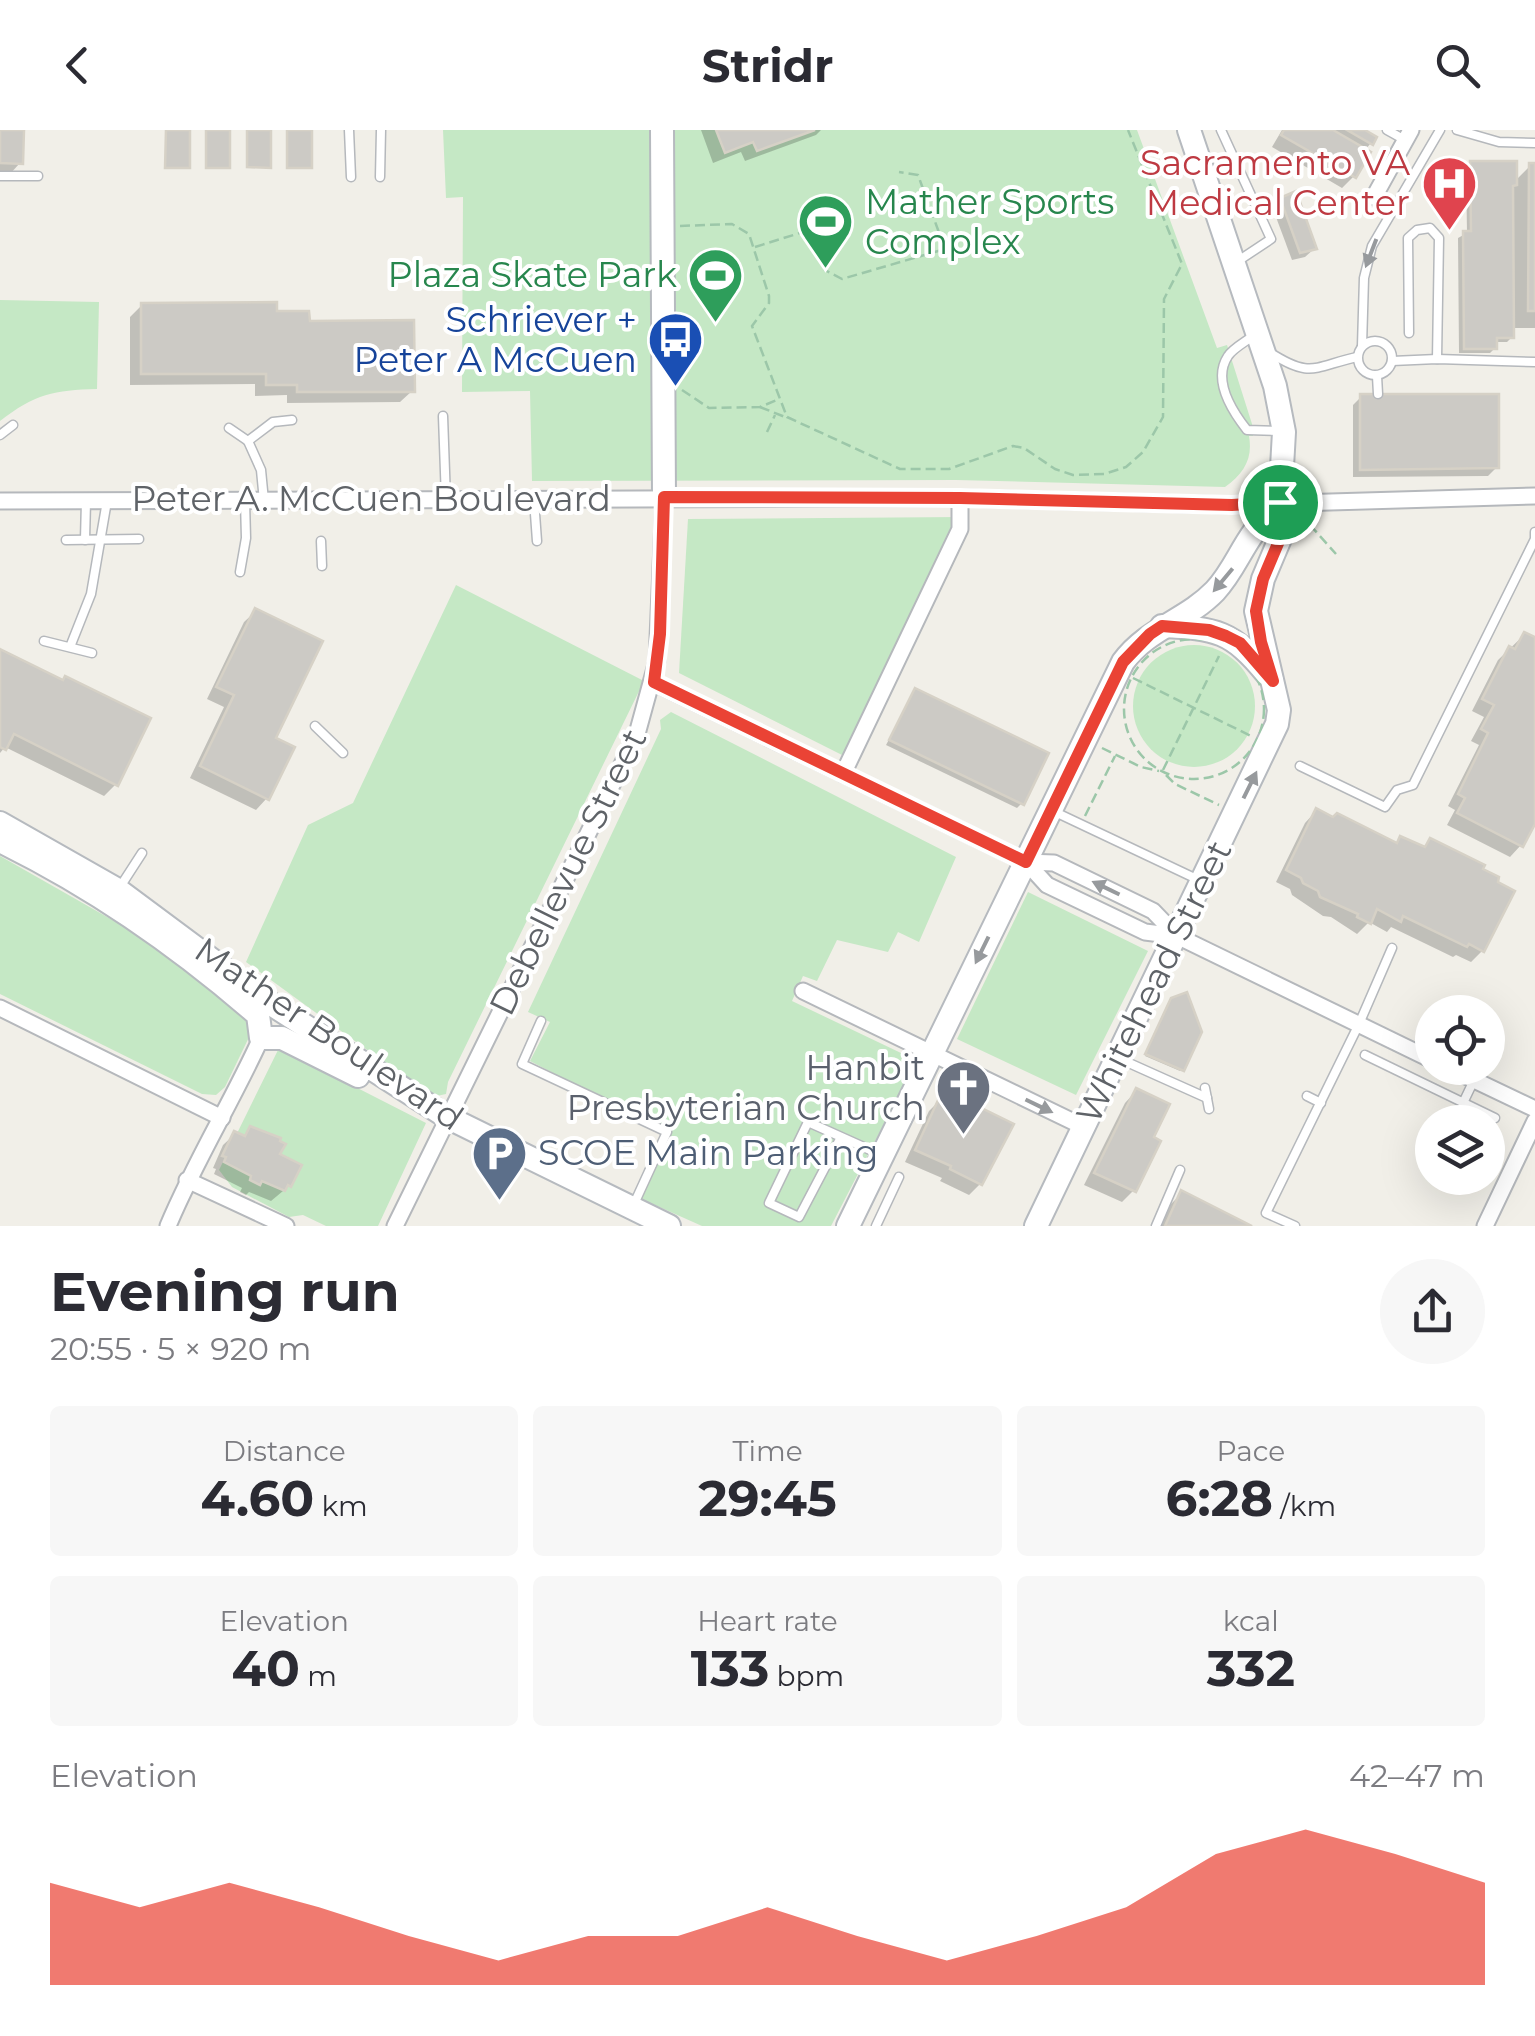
<!DOCTYPE html>
<meta charset="utf-8">
<style>
:root{--surface:#fff;--page:#f7f7f7;--text:#2b2b33;--muted:#7c7c81;--accent:#ea4335}
body{margin:0;font-family:Montserrat,sans-serif;background:var(--page);color:var(--text);height:100vh;display:flex;flex-direction:column;font-size:38px;white-space:nowrap}
*{box-sizing:border-box;margin:0}
p{font-size:32px;color:var(--muted)}
.icon{flex:none;width:55px;height:55px;fill:none;stroke:currentColor;stroke-width:2;stroke-linecap:round;stroke-linejoin:round}
.map{position:relative;height:1096px;overflow:hidden}
.side{display:flex;flex-direction:column;background:var(--surface);flex:1}
.side>*{flex:none}
.tools{position:absolute;left:1415px;top:865px;display:grid;gap:20px}
.tools a{display:grid;place-items:center;width:90px;height:90px;border-radius:50%;background:var(--surface);box-shadow:0 10px 40px #0002;font-size:50px}
.pin{position:absolute;display:grid;place-items:center;width:85px;height:85px;color:#fff;margin:-42px;border:5px solid #fff;border-radius:50%;box-shadow:0 2px 10px #0007}
.round{display:grid;place-items:center;flex:none;width:105px;height:105px;border-radius:52px;background:var(--page)}
.headline{display:flex;align-items:center;justify-content:space-between;height:170px;padding:0 50px}
h1{font-size:55px;font-weight:700;line-height:75px}
.stats{display:grid;grid-template-columns:repeat(3,1fr);gap:15px;height:170px;padding:10px 50px}
.stats div{display:grid;align-content:center;border-radius:10px;background:var(--page);text-align:center}
.stats b{font-size:50px;font-weight:700}
.stats small{font-size:28px;font-weight:400}
.stats p{font-size:28px}
.chart{height:280px;padding:20px 50px}
.chart p{display:flex;justify-content:space-between}
.chart svg{width:100%;height:180px;margin-top:10px;fill:var(--accent);opacity:.7}
header{display:flex;justify-content:space-between;align-items:center;height:130px;padding:0 50px;background:var(--surface);font-size:45px;font-weight:700}
.map>svg:first-child{display:block}
.green{fill:#c5e8c5}
.shadow{fill:#0003}
.building{fill:#cccac5;stroke:#d6d1c6;stroke-width:2.5}
.lines{fill:none;stroke-linecap:round;stroke-linejoin:round}
.lane-casing{stroke:#b5b8bc;stroke-width:11}
.street-casing{stroke:#b5b8bc;stroke-width:19}
.secondary-casing{stroke:#b6babf;stroke-width:26}
.path{stroke:#9cc7a9;stroke-width:2.5;stroke-dasharray:10 5;stroke-linecap:butt}
.lane{stroke:#fff;stroke-width:8}
.street{stroke:#fff;stroke-width:15}
.secondary{stroke:#fff;stroke-width:22}
.oneway{fill:#979a9d}
.route-casing{stroke:#fff;stroke-width:20}
.route{stroke:#ea4335;stroke-width:12}
.labels{text-anchor:middle;stroke-width:8;stroke-linejoin:round;paint-order:stroke}
.health-label{font-size:35px;fill:#be3a42;stroke:#fff;text-anchor:end}
.leisure-label{font-size:35px;fill:#27864d;stroke:#fff;text-anchor:start}
.transit-label{font-size:35px;fill:#164399;stroke:#fff;text-anchor:end}
.street-label{font-size:35px;fill:#5f6368;stroke:#fff}
.worship-label{font-size:35px;fill:#5b616d;stroke:#fff;text-anchor:end}
.service-label{font-size:35px;fill:#4e5e75;stroke:#fff;text-anchor:start}
</style>
<header><svg class="icon" aria-label="back" viewBox="0 0 24 24"><path d="M15 5l-7 7 7 7"/></svg>Stridr<svg class="icon" aria-label="search" viewBox="0 0 24 24"><circle cx="10" cy="10" r="6"/><path d="M15 15l6 6"/></svg></header>
<div class="map">
<svg width="1535" height="1096" viewBox="0 0 1535 1096">
<rect width="100%" height="100%" fill="#f1efe8"/>
<g class="green">
<path d="M443 0H1137L1217 218 1227 215 1252 294 1253 306H1249C1253 329 1244 343 1225 357L956 350 532 351 530 261 462 262 463 67 446 68Z"/>
<path d="M0 170 99 172 97 259C54 260 35 264 0 291Z"/>
<polygon points="960,387 850,629 679,543 688,389"/>
<polygon points="456,455 644,551 448,952 446,964 432,967 246,832 308,695 353,673"/>
<circle cx="1194" cy="576" r="61"/>
<polygon points="671,582 956,727 919,812 898,802 888,822 837,810 817,851 803,846 792,871 901,923 910,937 905,953 831,1096 702,1096 637,1067 667,1002 530,931 550,892 528,882 661,599 660,590"/>
<polygon points="0,726 130,800 242,883 252,901 225,957 216,965 202,964 0,864"/>
<polygon points="1028,762 1148,821 1076,965 957,909"/>
<polygon points="279,918 426,993 378,1096 326,1096 303,1085 289,1087 232,1057 219,1040"/>
</g>
<g class="shadow">
<polygon points="0,0 22,0 20,33 9,45 0,44"/>
<polygon points="205,0 228,0 226,39 205,39"/>
<polygon points="246,0 269,0 267,38 246,38"/>
<polygon points="701,0 821,0 816,5 745,31 741,22 713,33"/>
<polygon points="1282,0 1359,0 1371,13 1364,21 1354,46 1342,58 1272,17"/>
<polygon points="1471,33 1515,51 1530,36 1535,36 1535,198 1512,198 1512,207 1507,212 1495,212 1495,218 1490,223 1459,223 1458,108 1467,103 1466,38"/>
<polygon points="1282,70 1314,119 1305,127 1292,130 1273,79"/>
<polygon points="142,175 274,183 307,193 412,261 400,272 287,273 287,265 255,266 255,254 130,255 130,187"/>
<polygon points="1361,267 1497,337 1488,346 1353,347 1353,275"/>
<polygon points="256,481 273,609 267,668 256,680 190,648 224,577 207,569 244,492"/>
<polygon points="1524,505 1535,510 1535,688 1521,715 1510,727 1447,695 1455,680 1448,676 1479,615 1471,611 1484,587 1472,581 1498,530"/>
<polygon points="0,522 116,654 104,666 5,617 0,623"/>
<polygon points="915,561 1022,673 1017,678 886,615"/>
<polygon points="1316,681 1395,715 1401,709 1482,821 1471,832 1456,825 1453,827 1391,797 1387,802 1369,792 1357,804 1331,787 1323,786 1292,765 1290,759 1276,752 1305,693"/>
<polygon points="1170,873 1182,939 1180,941 1145,926"/>
<polygon points="1136,961 1134,1060 1122,1072 1084,1055 1125,973"/>
<polygon points="941,969 971,985 977,979 980,1054 969,1065 940,1051 942,1048 905,1032 929,981"/>
<polygon points="251,999 277,1025 299,1036 289,1056 271,1071 249,1062 246,1065 240,1062 242,1058 214,1044 216,1039 213,1038 223,1015 235,1004 242,1008"/>
<polygon points="1182,1063 1246,1096 1161,1096 1170,1075"/>
</g>
<g class="building">
<polygon points="0,0 24,0 23,34 0,33"/>
<polygon points="166,0 190,0 190,38 165,38"/>
<rect x="206" y="0" width="24" height="38"/>
<polygon points="247,0 271,0 271,38 247,37"/>
<rect x="287" y="0" width="25" height="38"/>
<polygon points="716,0 815,0 757,21 753,12 725,23"/>
<polygon points="1284,0 1333,0 1371,22 1356,48 1281,5"/>
<polygon points="1347,0 1365,0 1377,7 1373,15"/>
<polygon points="1470,31 1517,31 1517,55 1513,56 1514,208 1497,208 1497,219 1464,219 1463,101 1471,101"/>
<polygon points="1529,33 1535,33 1535,181 1528,181"/>
<polygon points="1296,61 1317,119 1300,123 1280,68"/>
<polygon points="277,172 277,181 309,181 310,191 414,190 415,262 297,262 297,255 266,255 266,244 141,244 141,173"/>
<polygon points="1360,264 1499,264 1499,338 1360,340"/>
<polygon points="255,478 323,511 276,608 295,617 269,670 200,636 234,565 216,557"/>
<polygon points="1524,502 1535,507 1535,694 1523,717 1457,683 1465,668 1458,664 1488,603 1481,599 1494,575 1482,569 1509,516 1515,519"/>
<polygon points="0,519 63,550 65,546 151,588 118,656 14,604 6,620 0,617"/>
<polygon points="915,558 1049,623 1024,675 889,610"/>
<polygon points="1316,678 1333,687 1337,683 1397,713 1400,706 1425,717 1430,708 1485,735 1483,739 1499,747 1498,752 1515,761 1484,822 1469,814 1467,817 1403,786 1401,792 1377,779 1371,794 1357,787 1358,784 1320,767 1318,761 1303,753 1301,748 1286,740"/>
<polygon points="1187,862 1202,902 1184,941 1145,924 1171,868"/>
<polygon points="1136,958 1170,974 1154,1007 1161,1011 1136,1062 1094,1043"/>
<polygon points="940,966 973,983 977,976 1014,994 982,1055 950,1039 951,1036 915,1020"/>
<polygon points="250,996 281,1008 280,1011 286,1014 280,1024 302,1035 291,1057 288,1055 285,1061 262,1051 260,1055 250,1050 251,1046 224,1032 226,1027 222,1026 234,1001 245,1006"/>
<polygon points="1181,1060 1252,1096 1165,1096"/>
</g>
<g class="lines">
<defs>
<g id="lane">
<polyline points="349,0 351,47"/>
<polyline points="1221,0 1271,109 1238,131"/>
<polyline points="1387,0 1405,10"/>
<polyline points="1457,0 1499,12 1535,13"/>
<polyline points="0,46 38,46"/>
<polyline points="380,47 381,0"/>
<polyline points="1409,203 1408,108 1417,100 1430,98 1439,108 1437,229"/>
<path d="M1254 205C1247 211 1233 218 1228 226 1212 250 1232 281 1247 300L1278 301"/>
<circle cx="1375" cy="228" r="17"/>
<polyline points="1362,216 1364,148 1372,116 1440,0"/>
<path d="M1269 222C1311 249 1313 237 1357 227"/>
<polyline points="1392,231 1437,229 1535,232"/>
<polyline points="1377,246 1378,264"/>
<polyline points="443,286 446,370"/>
<polyline points="229,298 248,311"/>
<polyline points="0,305 13,295"/>
<polyline points="534,370 537,411"/>
<polyline points="264,371 261,340 248,311 273,292 292,290"/>
<polyline points="66,410 139,409"/>
<polyline points="85,410 86,371"/>
<polyline points="321,411 322,436"/>
<polyline points="240,442 246,408 245,371"/>
<polyline points="44,511 92,523"/>
<polyline points="70,517 91,464 107,371"/>
<polyline points="315,596 343,623"/>
<polyline points="1300,636 1385,677 1397,660 1413,655 1535,409 1535,402"/>
<polyline points="1055,682 1201,751"/>
<polyline points="120,757 142,723"/>
<polyline points="541,891 522,934 667,1002 634,1074"/>
<polyline points="1365,925 1495,988"/>
<polyline points="1120,929 1207,968"/>
<polyline points="1205,958 1209,979"/>
<polyline points="1307,966 1321,973"/>
<polyline points="1463,973 1474,950"/>
<polyline points="841,1007 799,1087 769,1073 808,992 877,1023"/>
<polyline points="876,1096 899,1047"/>
<polyline points="1156,1096 1180,1040"/>
<polyline points="1295,1096 1266,1083 1359,894 1392,818"/>
</g>
<g id="street">
<polyline points="1374,67 1411,0"/>
<polyline points="0,371 960,368 1231,375 1535,366"/>
<polyline points="653,552 1026,732 1047,755 1145,802 1177,806 1432,930"/>
<polyline points="843,644 960,399 960,368"/>
<polyline points="1026,732 1054,733 1153,781 1177,806"/>
<polyline points="803,861 1084,997"/>
<polyline points="0,878 222,988"/>
<polyline points="1449,938 1535,979"/>
<polyline points="187,1050 286,1096"/>
<path d="M168 1096C195 1031 232 972 261 908"/>
<polyline points="395,1096 637,604 657,531 664,367"/>
<polyline points="1485,1096 1535,991"/>
</g>
<g id="secondary">
<polyline points="662,0 664,367"/>
<path d="M1162 496C1216 498 1232 501 1267 544"/>
<polyline points="0,693 118,760 271,874 447,987 669,1096"/>
<path d="M0 711C92 756 180 817 258 885L261 908H282L358 946"/>
<path d="M848 1096 1123 532C1147 499 1187 490 1215 461 1232 443 1240 421 1254 402 1261 391 1271 382 1280 372"/>
<polyline points="1036,1096 1277,594 1279,580 1256,481 1263,449 1282,404 1280,372 1284,302 1275,256 1189,0"/>
</g>
</defs>
<use href="#lane" class="lane-casing"/>
<use href="#street" class="street-casing"/>
<use href="#secondary" class="secondary-casing"/>
<g class="path">
<polyline points="680,96 732,94 749,104 769,166 769,173 752,196 787,287 900,339 949,339 1013,316 1024,318 1055,339 1073,345 1104,344 1126,337 1143,322 1163,287 1164,169 1182,134 1128,0"/>
<polyline points="755,117 803,102 815,114 825,140 842,149 945,119 918,45 899,42"/>
<polyline points="682,260 709,278 760,277 777,270"/>
<polyline points="760,277 785,287"/>
<polyline points="767,302 775,285"/>
<polyline points="1310,395 1336,424"/>
<circle cx="1194" cy="579" r="70"/>
<polyline points="1133,548 1251,606"/>
<polyline points="1102,618 1141,637 1159,641"/>
<polyline points="1163,640 1219,526"/>
<polyline points="1166,645 1175,654 1219,675"/>
<polyline points="1085,686 1115,626"/>
</g>
<use href="#lane" class="lane"/>
<use href="#street" class="street"/>
<use href="#secondary" class="secondary"/>
</g>
<defs><path id="oneway-solid" d="M-6-.8H1V-3.2L6.5 0L1 3.2V.8H-6Z" transform="scale(2.5)"/></defs>
<g class="oneway">
<use href="#oneway-solid" transform="translate(1371 123) rotate(111)"/>
<use href="#oneway-solid" transform="translate(1223 450) rotate(130)"/>
<use href="#oneway-solid" transform="translate(1250 655) rotate(-64)"/>
<use href="#oneway-solid" transform="translate(1106 758) rotate(-154)"/>
<use href="#oneway-solid" transform="translate(982 820) rotate(116)"/>
<use href="#oneway-solid" transform="translate(1039 976) rotate(26)"/>
</g>
<g class="lines">
<defs>
<polygon id="route" points="664,367 960,368 1232,375 1280,372 1282,404 1263,449 1256,481 1261,512 1273,551 1240,513 1226,506 1209,500 1162,496 1150,504 1123,532 1026,732 654,552 660,504"/>
</defs>
<use href="#route" class="route-casing"/>
<use href="#route" class="route"/>
</g>
<defs>
<symbol id="hospital-pin" viewBox="-11 -11 22 30"><path d="M0 17L-7.5 6A9.5 9.5 0 1 1 7.5 6Z" fill="#e0444e" stroke="#fff"/><path d="M-5-5h3v3.5h4V-5h3V5h-3V1.5h-4V5h-3Z" fill="#fff"/></symbol>
<symbol id="stadium-pin" viewBox="-11 -11 22 30"><path d="M0 17L-7.5 6A9.5 9.5 0 1 1 7.5 6Z" fill="#2e9e5b" stroke="#fff"/><path d="M0-5a6.5 5 0 1 0 0 10a6.5 5 0 1 0 0-10ZM-3.5-1.8h7v3.6h-7Z" fill="#fff"/></symbol>
<symbol id="bus-pin" viewBox="-11 -11 22 30"><path d="M0 17L-7.5 6A9.5 9.5 0 1 1 7.5 6Z" fill="#1a4fb4" stroke="#fff"/><path d="M-5-6H5V4H4V6H2V4H-2V6H-4V4H-5ZM-3.5-4V0h7V-4ZM-3.5 1.2v1.5H-2V1.2ZM2 1.2v1.5H3.5V1.2Z" fill="#fff"/></symbol>
<symbol id="church-pin" viewBox="-11 -11 22 30"><path d="M0 17L-7.5 6A9.5 9.5 0 1 1 7.5 6Z" fill="#6b7280" stroke="#fff"/><path d="M-1.2-6h2.4v3.5h3.3v2.4h-3.3V6h-2.4V-.1h-3.3v-2.4h3.3Z" fill="#fff"/></symbol>
<symbol id="parking-pin" viewBox="-11 -11 22 30"><path d="M0 17L-7.5 6A9.5 9.5 0 1 1 7.5 6Z" fill="#5c6f8a" stroke="#fff"/><path d="M-3.5-5.5H1a3.5 3.5 0 0 1 0 7H-1V5.5H-3.5ZM-1-3.4V-.6H.8a1.4 1.4 0 0 0 0-2.8Z" fill="#fff"/></symbol>
</defs>
<g fill-rule="evenodd">
<use href="#hospital-pin" x="1418" y="22" width="63" height="86"/>
<use href="#stadium-pin" x="794" y="60" width="63" height="86"/>
<use href="#stadium-pin" x="684" y="114" width="63" height="86"/>
<use href="#bus-pin" x="644" y="178" width="63" height="86"/>
<use href="#church-pin" x="932" y="926" width="63" height="86"/>
<use href="#parking-pin" x="468" y="992" width="63" height="86"/>
</g>
<g class="labels">
<g class="health-label">
<text x="1410" y="45">Sacramento VA<tspan x="1410" dy="40">Medical Center</tspan></text>
</g>
<g class="leisure-label">
<text x="865" y="84">Mather Sports<tspan x="865" dy="40">Complex</tspan></text>
<text x="677" y="157" text-anchor="end">Plaza Skate Park</text>
</g>
<g class="transit-label">
<text x="637" y="202">Schriever +<tspan x="637" dy="40">Peter A McCuen</tspan></text>
</g>
<g class="street-label">
<text x="371" y="381">Peter A. McCuen Boulevard</text>
<text transform="translate(568 742) rotate(-64)" y="12">Debellevue Street</text>
<text transform="translate(1154 852) rotate(-64)" y="12">Whitehead Street</text>
<text transform="translate(329 904) rotate(34)" y="12">Mather Boulevard</text>
</g>
<g class="worship-label">
<text x="925" y="950">Hanbit<tspan x="925" dy="40">Presbyterian Church</tspan></text>
</g>
<g class="service-label">
<text x="538" y="1035">SCOE Main Parking</text>
</g>
</g>
</svg>
<div class="tools">
<a><svg class="icon" aria-label="locate" viewBox="0 0 24 24"><circle cx="12" cy="12" r="6"/><path d="M12 2v4M12 18v4M2 12h4M18 12h4"/></svg></a>
<a><svg class="icon" aria-label="layers" viewBox="0 0 24 24"><path d="M12 4l9 5-9 5-9-5zM3 14l9 5 9-5"/></svg></a>
</div>
<div class="pin" style="left:1280px;top:372px;background:#1e9e55"><svg class="icon" aria-label="arrive" viewBox="0 0 24 24"><path d="M6 21V4h12l-3 4 3 4H6"/></svg></div>
</div>
<section class="side">
<div class="headline"><div><h1>Evening run</h1><p>20:55 · 5 × 920 m</p></div><a class="round"><svg class="icon" aria-label="share" viewBox="0 0 24 24"><path d="M12 15V3M7 8l5-5 5 5M5 13v7h14v-7"/></svg></a></div>
<div class="stats">
<div><p>Distance</p><b>4.60<small> km</small></b></div>
<div><p>Time</p><b>29:45</b></div>
<div><p>Pace</p><b>6:28<small> /km</small></b></div>
</div>
<div class="stats">
<div><p>Elevation</p><b>40<small> m</small></b></div>
<div><p>Heart rate</p><b>133<small> bpm</small></b></div>
<div><p>kcal</p><b>332</b></div>
</div>
<div class="chart"><p><span>Elevation</span>42–47 m</p>
<svg viewBox="0 0 160 44" preserveAspectRatio="none"><path d="M0 44V19L10 25L20 19L30 25L40 32L50 38L60 32L70 32L80 25L90 32L100 38L110 32L120 25L130 12L140 6L150 12L160 19V44z"/></svg>
</div>
</section>
